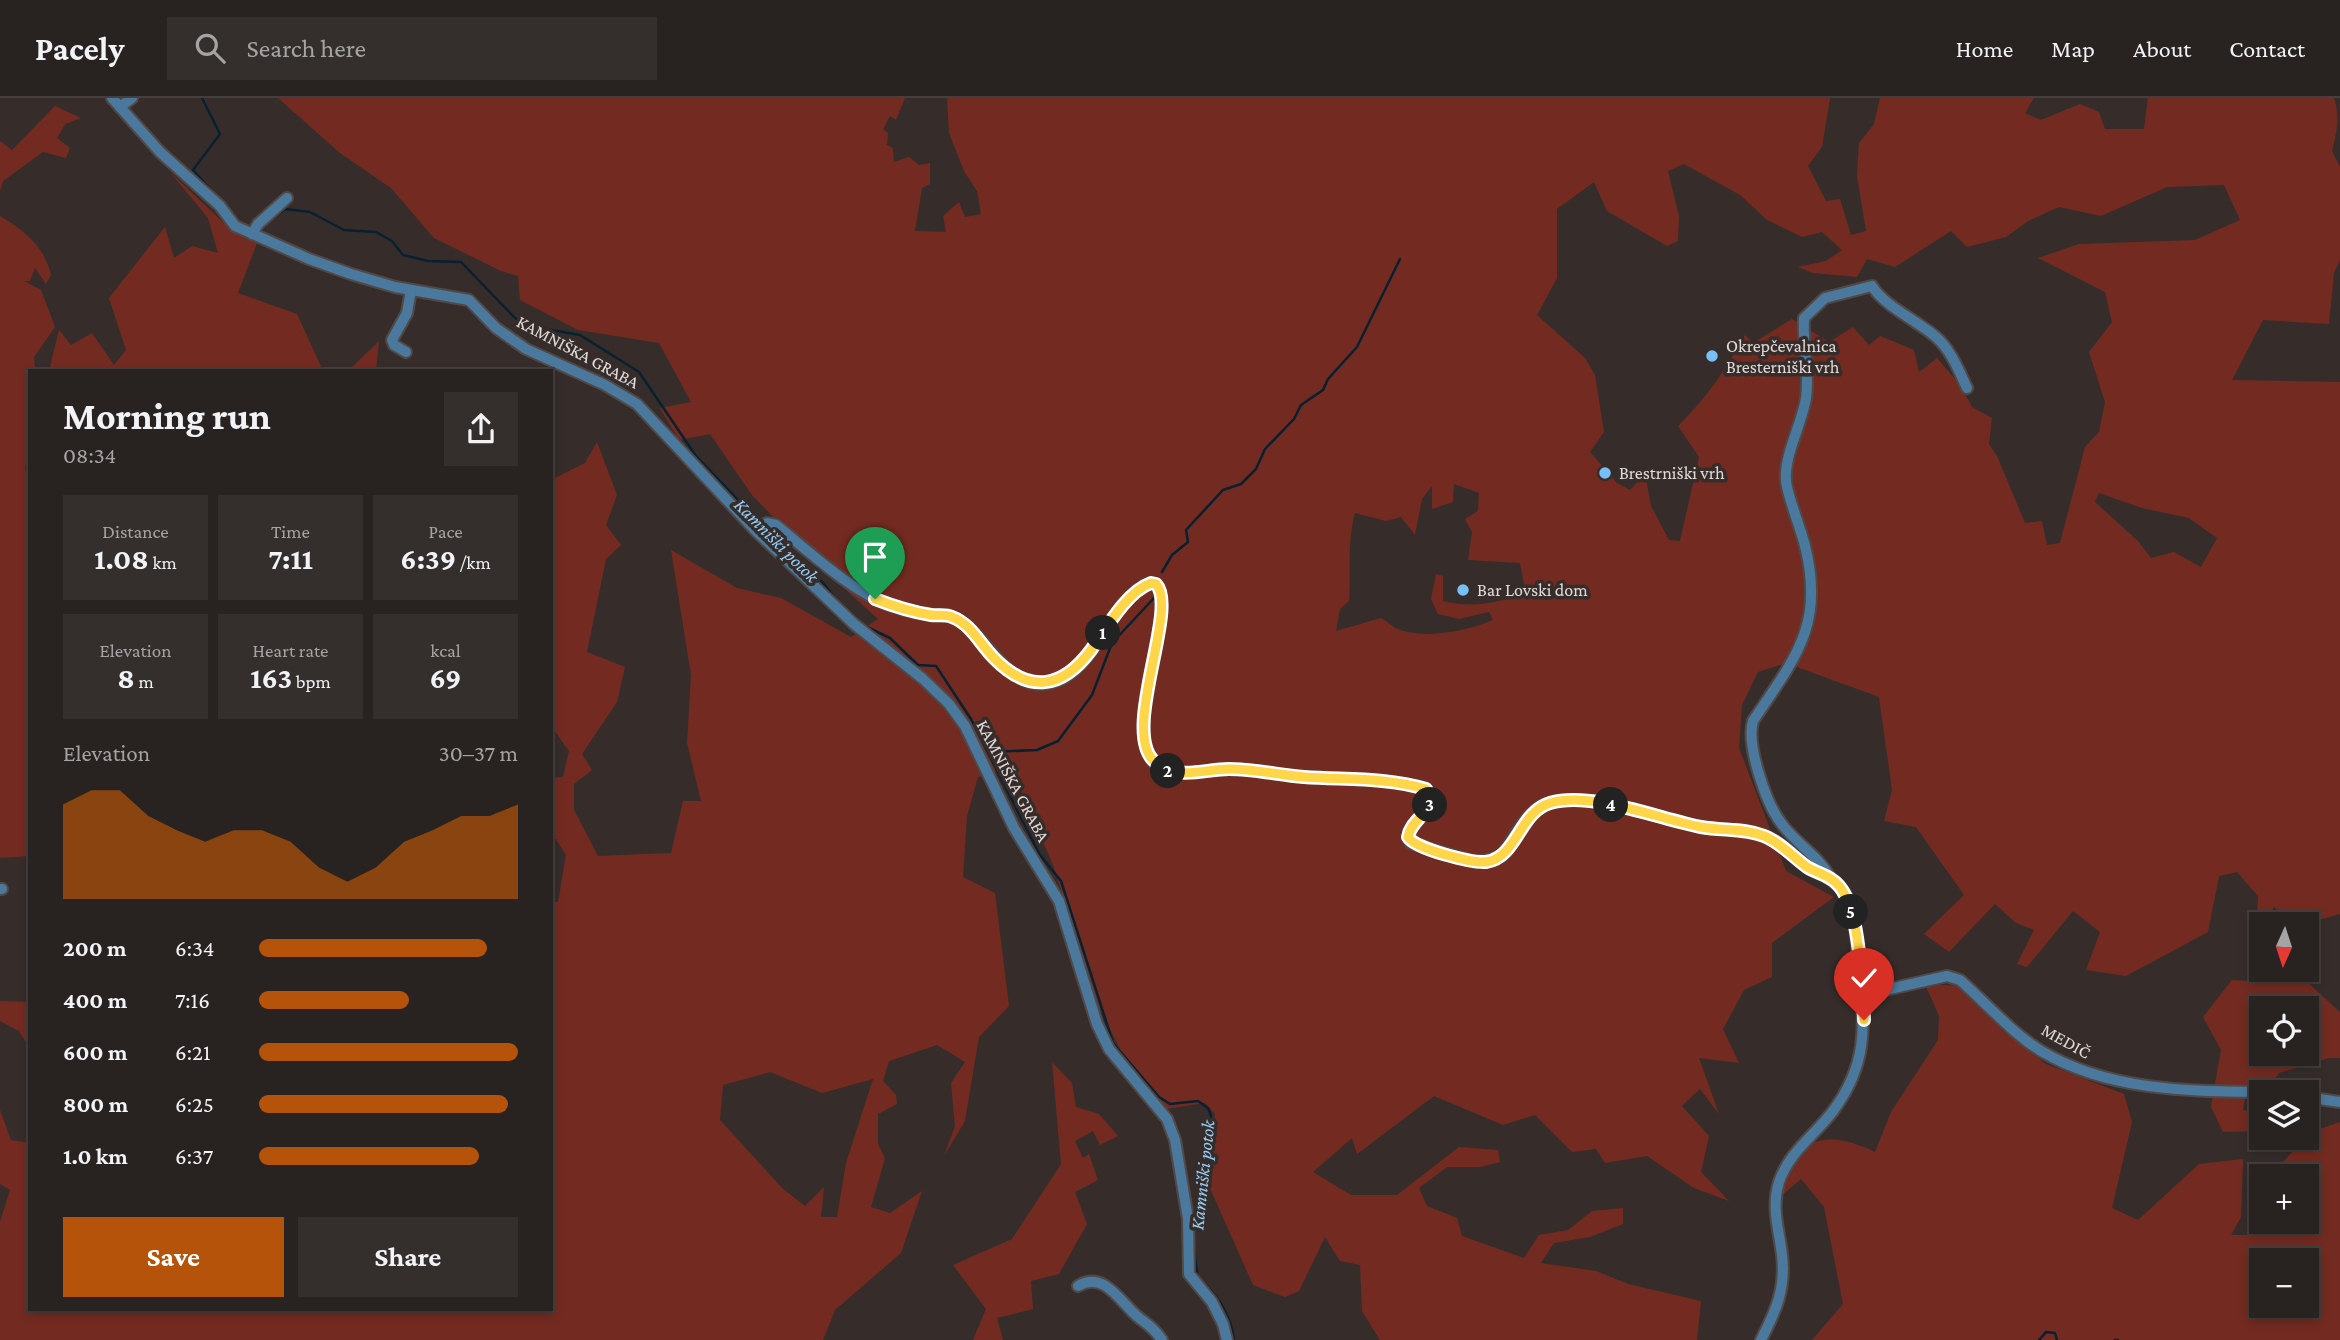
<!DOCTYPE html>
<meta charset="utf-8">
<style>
:root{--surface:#282220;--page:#342f2d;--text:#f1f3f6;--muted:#a5a4a5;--line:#443f3e;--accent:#b45309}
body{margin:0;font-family:"Crimson Pro",serif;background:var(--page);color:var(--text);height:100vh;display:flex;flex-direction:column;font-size:26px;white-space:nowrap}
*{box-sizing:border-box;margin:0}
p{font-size:23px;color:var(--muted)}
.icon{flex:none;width:38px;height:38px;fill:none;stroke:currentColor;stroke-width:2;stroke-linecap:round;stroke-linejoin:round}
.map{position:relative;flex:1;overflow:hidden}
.sheet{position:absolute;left:28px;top:271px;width:525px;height:942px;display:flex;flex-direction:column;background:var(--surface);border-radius:0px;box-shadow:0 4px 10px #0003,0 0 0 2px var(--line)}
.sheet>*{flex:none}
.needle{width:46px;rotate:183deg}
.buttons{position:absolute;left:2249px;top:814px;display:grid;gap:14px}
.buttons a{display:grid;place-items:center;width:70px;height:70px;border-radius:0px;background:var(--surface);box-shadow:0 4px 10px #0003,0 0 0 2px var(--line);font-size:35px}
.pin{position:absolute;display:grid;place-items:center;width:60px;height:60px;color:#fff;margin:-72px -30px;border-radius:50% 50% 50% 0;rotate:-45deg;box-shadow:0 0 7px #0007}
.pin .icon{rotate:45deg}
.km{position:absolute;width:35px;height:35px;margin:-18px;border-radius:50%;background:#222;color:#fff;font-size:19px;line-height:35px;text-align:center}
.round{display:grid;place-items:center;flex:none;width:74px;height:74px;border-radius:0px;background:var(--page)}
.summary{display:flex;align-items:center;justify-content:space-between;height:119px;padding:0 35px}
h1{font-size:38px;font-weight:700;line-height:52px}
.metrics{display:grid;grid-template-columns:repeat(3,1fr);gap:10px;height:119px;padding:7px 35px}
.metrics div{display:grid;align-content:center;border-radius:0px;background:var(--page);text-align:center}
.metrics b{font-size:30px;font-weight:700}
.metrics small{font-size:19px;font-weight:400}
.metrics p{font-size:19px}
.chart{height:196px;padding:14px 35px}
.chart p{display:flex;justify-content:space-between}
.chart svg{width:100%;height:126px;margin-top:7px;fill:var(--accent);opacity:.7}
.action{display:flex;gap:14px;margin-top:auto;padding:14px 35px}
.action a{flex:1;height:80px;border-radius:0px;background:var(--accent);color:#fff;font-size:28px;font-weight:700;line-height:80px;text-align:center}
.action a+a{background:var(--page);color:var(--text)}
ul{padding:0 35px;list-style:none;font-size:23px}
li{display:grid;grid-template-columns:112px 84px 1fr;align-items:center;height:52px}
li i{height:18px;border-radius:9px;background:var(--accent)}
header{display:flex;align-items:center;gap:42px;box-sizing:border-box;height:98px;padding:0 35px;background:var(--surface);border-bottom:2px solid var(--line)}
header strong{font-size:33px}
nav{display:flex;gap:38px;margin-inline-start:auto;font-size:24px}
.search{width:490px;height:63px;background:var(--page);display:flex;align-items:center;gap:18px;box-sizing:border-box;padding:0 24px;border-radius:0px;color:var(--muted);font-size:26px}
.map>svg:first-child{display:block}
.green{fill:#732b21;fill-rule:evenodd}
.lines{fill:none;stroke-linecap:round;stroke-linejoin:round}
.stream{stroke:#082030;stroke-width:2.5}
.minor-casing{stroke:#514947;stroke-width:14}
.minor{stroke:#4a799d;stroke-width:10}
.route-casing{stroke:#fff;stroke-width:14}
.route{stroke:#ffd54a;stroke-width:9}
.poi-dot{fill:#76c0f7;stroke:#362d2b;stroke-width:2.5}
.labels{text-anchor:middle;stroke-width:7;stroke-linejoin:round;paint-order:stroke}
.poi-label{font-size:18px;fill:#e0dad9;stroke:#362d2b;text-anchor:start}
.street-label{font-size:18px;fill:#e0dad9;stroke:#362d2b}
.water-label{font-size:19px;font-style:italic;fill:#97cef8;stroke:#362d2b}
</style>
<header>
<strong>Pacely</strong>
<div class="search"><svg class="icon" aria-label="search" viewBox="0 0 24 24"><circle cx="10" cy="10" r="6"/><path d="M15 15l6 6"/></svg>Search here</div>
<nav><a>Home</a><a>Map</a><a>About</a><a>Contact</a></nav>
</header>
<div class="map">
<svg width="2340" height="1242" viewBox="0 0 2340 1242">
<rect width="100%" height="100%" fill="#362d2b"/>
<g class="green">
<path d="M278 0H905L896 22 890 18 883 31 888 35 887 47 893 50 894 64 909 59 919 67 930 65V86L922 90 915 133 946 134 943 118 959 104 965 119 981 116 977 93 964 73 949 35 947 0H1830L1822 49 1808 68 1826 103 1840 101 1851 137 1866 133 1857 78 1859 45 1874 26 1880 0H2034L2025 15 2041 22 2080 6 2099 14 2105 31H2144L2148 0H2334C2340 17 2337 35 2332 53L2340 69V162L2334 175 2329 226 2263 222 2232 282 2340 284V816L2304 826H2290L2274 809 2256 835 2258 798 2237 774 2219 778 2208 834 2126 878 2086 872 2100 834 2073 813 2027 869 2017 866 2034 832 2016 825 1995 806 1949 854 1924 836 1964 797 1916 729 1884 723 1892 692 1879 599 1786 565 1758 574 1742 607 1739 650 1786 773 1834 799 1772 845V879L1744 892 1723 931 1739 965 1699 960 1719 1016 1700 991 1682 1008 1709 1038 1701 1074 1729 1103 1694 1090 1647 1058 1605 1065 1596 1051 1572 1054 1535 1017 1503 1027 1434 998 1357 1056 1352 1040 1313 1074 1351 1097H1397L1459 1049 1498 1052 1500 1064 1480 1069H1447L1419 1090 1427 1108 1457 1120 1462 1138 1524 1160 1539 1137 1568 1132 1592 1113 1623 1110V1126L1590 1139 1554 1145 1541 1165 1596 1173 1628 1186 1701 1203 1697 1242H1380L1362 1213 1360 1167 1340 1163 1325 1139 1299 1193 1285 1199 1253 1187 1205 1079 1215 1016 1205 1005 1165 1011 1121 953 1098 907 1053 767 1011 670 978 679 967 718 963 779 995 795 1009 908 979 939 965 1023 944 1058 955 1028 951 985 965 964 937 947 889 963 883 983 896 997 897 1006 878 1016V1046L885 1060 871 1109 890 1115 922 1093 901 1155 835 1212 823 1242H0V1124L10 1092 0 1086V1012L11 1042 30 1045V1211H551V804H558L566 757 551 734V680L563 679 569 653 551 628V382L585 365 597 344 617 397 606 427 621 447 606 461 587 554 625 569 617 604 582 656 592 672 574 686V712L598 758 671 755 683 703H701L687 645 691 577 671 452 737 490 781 500 851 539 878 521 824 472 752 397 710 336 679 342 660 310 691 304 659 245 578 232 520 202 518 178 501 173 434 140 391 90 340 55ZM1684 66 1740 97 1767 122 1802 139 1822 134 1842 152 1826 163 1798 169 1813 175 1857 179 1867 161 1895 169 1951 133 1967 149 2006 139 2028 123 2059 109 2101 118 2167 89 2224 87 2240 122 2195 142 2079 146 2038 160 2105 194 2112 224 2089 254 2105 304 2099 334 2085 349 2060 445 2047 447 2042 423 2025 425 1997 358 1989 346 1992 320 1972 309 1961 288 1937 260 1919 274 1914 252 1880 238 1869 247 1853 229 1829 244 1792 221 1753 245 1745 237C1726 272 1706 300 1678 328L1699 359 1680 443 1669 442 1651 408 1645 376 1630 392 1617 385 1590 354 1604 334 1595 277 1585 260 1537 217 1557 180V111L1594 84 1607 113 1667 148 1678 143 1679 118 1668 73ZM1454 386 1479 395 1478 413 1465 421 1472 434 1468 462 1520 465 1526 496C1496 504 1473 511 1443 503V478L1436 476 1431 501 1438 516 1459 521 1489 514 1493 522C1467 533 1428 541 1400 532 1393 530 1387 523 1381 520L1336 533 1340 511 1349 503C1351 473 1347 444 1355 415L1386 423 1401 419 1415 437 1422 401 1432 388V411L1453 404ZM2099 395 2142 410 2189 420 2217 440 2201 469 2174 454 2151 460 2138 443 2095 404ZM770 974 822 995 873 981 846 1065 837 1119H821L824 1089 805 1108 782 1090 720 1022 723 987Z"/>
<polygon points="55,8 81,20 65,26 57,40 70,50 66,60 43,54 3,83 0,93 0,43 12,52"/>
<polygon points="170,74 227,128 257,145 238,195 297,216 323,273 49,273 59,232 71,247 92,235 114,267 126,252 109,200 165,129 174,160 192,148 218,155 208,120"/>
<path d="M0 118C25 133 44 148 51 177L46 186 35 170 30 183H24L41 192 55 229 34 259 35 273H30V338L25 372 30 374V758L0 760Z"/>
<polygon points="379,243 376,273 348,273"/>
<path d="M2262 872H2294L2340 914V960H2329L2279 975 2269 990 2247 988 2243 1012 2261 1016V1033L2223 1034 2211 1009 2221 952 2203 919 2232 882 2248 883ZM2261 910H2306V956H2261Z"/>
<path d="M1925 886 1960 888 2004 933 2046 966 2124 996 2132 1024 2112 1110 2138 1122 2199 1066 2243 1061 2241 1119 2231 1137H2267L2274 1124H2306V1078H2286L2283 1064 2311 1034 2340 1024V1242H1812L1843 1206 1824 1109 1801 1081 1782 1097C1786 1086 1789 1070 1795 1060 1816 1031 1849 1042 1875 1054L1891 1014 1938 942 1939 918ZM2261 1162H2306V1208H2261Z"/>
<polygon points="0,903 30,904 30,951 19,933 0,923"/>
<polygon points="1052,964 1072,985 1076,1009 1099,1016 1118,1038 1100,1047 1093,1033 1075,1043 1083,1060 1089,1056 1098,1082 1075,1094 1087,1126 1059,1176 1031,1183 1033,1211 997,1220 1003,1242 973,1242 986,1211 953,1167 1012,1141 1061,1066"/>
</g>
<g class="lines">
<g class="stream">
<polyline points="202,0 220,36 193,72 217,99"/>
<polyline points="235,120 243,127 254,129"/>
<polyline points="266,125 285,111 310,114 344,132 376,134 392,143 403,157 428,163 461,164 515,220 540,230 580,237 639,274 696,358 759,424"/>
<polyline points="764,429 824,486 837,503"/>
<polyline points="1162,474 1172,457 1188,444 1186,432 1223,392 1241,386 1256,371 1265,351 1294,321 1301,307 1323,292 1328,281 1357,249 1400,161"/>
<polyline points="842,508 865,528 890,540 918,567 936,568 971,621 1040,757 1061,783 1113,945 1159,999 1170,1006 1198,1003 1208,1010 1211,1018 1203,1045 1193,1133"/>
<polyline points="989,654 1037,652 1058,643 1092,597 1112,545 1154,500"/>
<path d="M1194 1153 1198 1180C1218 1197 1231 1216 1234 1242"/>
<polyline points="2039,1242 2046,1234 2055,1235 2057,1242"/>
<polyline points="2115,1242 2118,1242"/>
</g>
<defs>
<g id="minor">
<polyline points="112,0 160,54 220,108 235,128 309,161 351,176 395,189 469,202 496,230 526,251 605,287 637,306 755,432 854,526 923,581 949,606 965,628 1014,730 1059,803 1097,926 1109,951 1167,1021 1175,1042 1188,1121 1189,1176 1212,1204 1223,1226 1227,1242"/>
<polyline points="120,9 132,0"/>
<polyline points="252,136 258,126 287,100"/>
<polyline points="406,254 394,247 392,242 407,215 411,192"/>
<path d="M755 432 767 425 776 427C810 454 848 491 889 507 902 512 917 515 931 517 938 518 945 516 952 519 990 534 1010 609 1065 579 1099 560 1114 497 1151 485L1156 487C1179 510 1122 630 1153 663 1159 669 1167 673 1176 674 1193 677 1212 671 1229 671 1254 671 1279 677 1304 679 1346 682 1385 679 1426 691L1430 696 1428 711 1409 733 1411 745 1475 764 1501 759C1515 740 1525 712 1549 705 1589 693 1659 720 1700 729 1722 733 1747 729 1768 739 1783 746 1795 761 1810 771 1817 775 1827 778 1833 783 1838 787 1844 793 1847 799 1856 819 1857 846 1859 867 1864 925 1870 963 1833 1013 1815 1037 1789 1054 1779 1084 1771 1110 1779 1131 1782 1157 1786 1190 1776 1213 1761 1242"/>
<path d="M1831 781C1819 758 1796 746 1781 725 1766 705 1746 647 1753 623 1795 560 1825 527 1805 448 1801 431 1786 394 1786 382 1784 357 1802 326 1806 300 1810 273 1802 246 1804 220L1825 200 1872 188C1884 208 1918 223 1936 239 1951 252 1959 273 1967 290"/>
<polyline points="0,791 2,791"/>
<path d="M1863 897 1947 878 1960 882C1986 905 2012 935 2041 953 2112 995 2195 993 2275 994"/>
<polyline points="2306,999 2340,1004"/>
<path d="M1078 1188C1104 1172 1120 1204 1138 1219 1148 1227 1155 1231 1162 1242"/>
</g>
</defs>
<use href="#minor" class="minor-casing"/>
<use href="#minor" class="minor"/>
</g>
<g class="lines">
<defs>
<path id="route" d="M875 501C893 508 912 514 931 517 938 518 946 516 952 519 971 526 980 546 994 560 1029 596 1062 591 1091 552 1106 531 1126 494 1151 485L1156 486C1179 510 1122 630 1153 662 1159 669 1167 673 1176 674 1193 677 1212 671 1229 671 1254 671 1279 677 1304 679 1346 682 1385 679 1426 691L1431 702C1427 717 1410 724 1408 739 1415 751 1472 765 1486 764 1517 760 1519 714 1550 705 1592 693 1659 721 1701 729 1723 733 1744 730 1764 738 1780 744 1793 759 1807 769 1815 774 1824 776 1831 781 1836 784 1842 791 1845 797 1859 819 1863 894 1864 922"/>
</defs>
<use href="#route" class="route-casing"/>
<use href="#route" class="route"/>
</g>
<g class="poi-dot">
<circle cx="1712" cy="258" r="7"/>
<circle cx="1605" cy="375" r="7"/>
<circle cx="1463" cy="492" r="7"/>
</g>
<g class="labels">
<g class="poi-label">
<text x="1726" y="254">Okrepčevalnica<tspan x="1726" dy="21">Bresterniški vrh</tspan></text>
<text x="1619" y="381">Brestrniški vrh</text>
<text x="1477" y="498">Bar Lovski dom</text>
</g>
<g class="street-label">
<text transform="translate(578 254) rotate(28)" y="6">KAMNIŠKA GRABA</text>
<text transform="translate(1013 683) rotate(62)" y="6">KAMNIŠKA GRABA</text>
<text transform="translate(2066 943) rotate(29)" y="6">MEDIČ</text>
</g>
<g class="water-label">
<text transform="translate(777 442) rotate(45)" y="7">Kamniški potok</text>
<text transform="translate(1202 1077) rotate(-84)" y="7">Kamniški potok</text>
</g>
</g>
</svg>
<div class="buttons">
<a><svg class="needle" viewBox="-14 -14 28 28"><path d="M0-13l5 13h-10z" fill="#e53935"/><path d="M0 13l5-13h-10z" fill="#a5a4a5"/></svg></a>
<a><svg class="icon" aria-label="locate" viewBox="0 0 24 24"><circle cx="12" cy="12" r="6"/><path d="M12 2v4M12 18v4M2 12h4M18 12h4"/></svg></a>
<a><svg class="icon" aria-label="layers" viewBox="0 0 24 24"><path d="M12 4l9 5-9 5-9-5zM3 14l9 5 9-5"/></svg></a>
<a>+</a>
<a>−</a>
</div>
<div class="pin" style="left:875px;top:501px;background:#1e9e55"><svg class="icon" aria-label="arrive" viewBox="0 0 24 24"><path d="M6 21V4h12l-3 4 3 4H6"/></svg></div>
<div class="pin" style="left:1864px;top:922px;background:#d93025"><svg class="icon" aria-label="check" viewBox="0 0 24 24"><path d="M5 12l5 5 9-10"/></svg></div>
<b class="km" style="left:1103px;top:535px">1</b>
<b class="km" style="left:1168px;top:673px">2</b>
<b class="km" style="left:1430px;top:707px">3</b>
<b class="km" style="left:1611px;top:707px">4</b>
<b class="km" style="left:1851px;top:814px">5</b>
<section class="sheet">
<div class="summary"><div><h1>Morning run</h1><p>08:34</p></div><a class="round"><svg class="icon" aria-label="share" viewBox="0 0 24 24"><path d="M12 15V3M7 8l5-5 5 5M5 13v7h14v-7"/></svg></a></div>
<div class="metrics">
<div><p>Distance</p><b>1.08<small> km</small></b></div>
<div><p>Time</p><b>7:11</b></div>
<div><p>Pace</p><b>6:39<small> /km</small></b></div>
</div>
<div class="metrics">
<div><p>Elevation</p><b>8<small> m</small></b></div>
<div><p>Heart rate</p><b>163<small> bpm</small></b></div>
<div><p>kcal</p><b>69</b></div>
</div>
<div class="chart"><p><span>Elevation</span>30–37 m</p>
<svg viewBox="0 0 160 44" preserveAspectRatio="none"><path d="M0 44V11L10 6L20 6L30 15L40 20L50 24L60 20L70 20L80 24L90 33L100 38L110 33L120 24L130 20L140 15L150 15L160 11V44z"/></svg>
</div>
<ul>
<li><b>200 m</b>6:34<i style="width:88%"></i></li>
<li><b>400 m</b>7:16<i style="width:58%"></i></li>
<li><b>600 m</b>6:21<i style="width:100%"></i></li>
<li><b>800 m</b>6:25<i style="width:96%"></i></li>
<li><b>1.0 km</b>6:37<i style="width:85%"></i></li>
</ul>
<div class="action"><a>Save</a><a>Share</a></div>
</section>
</div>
